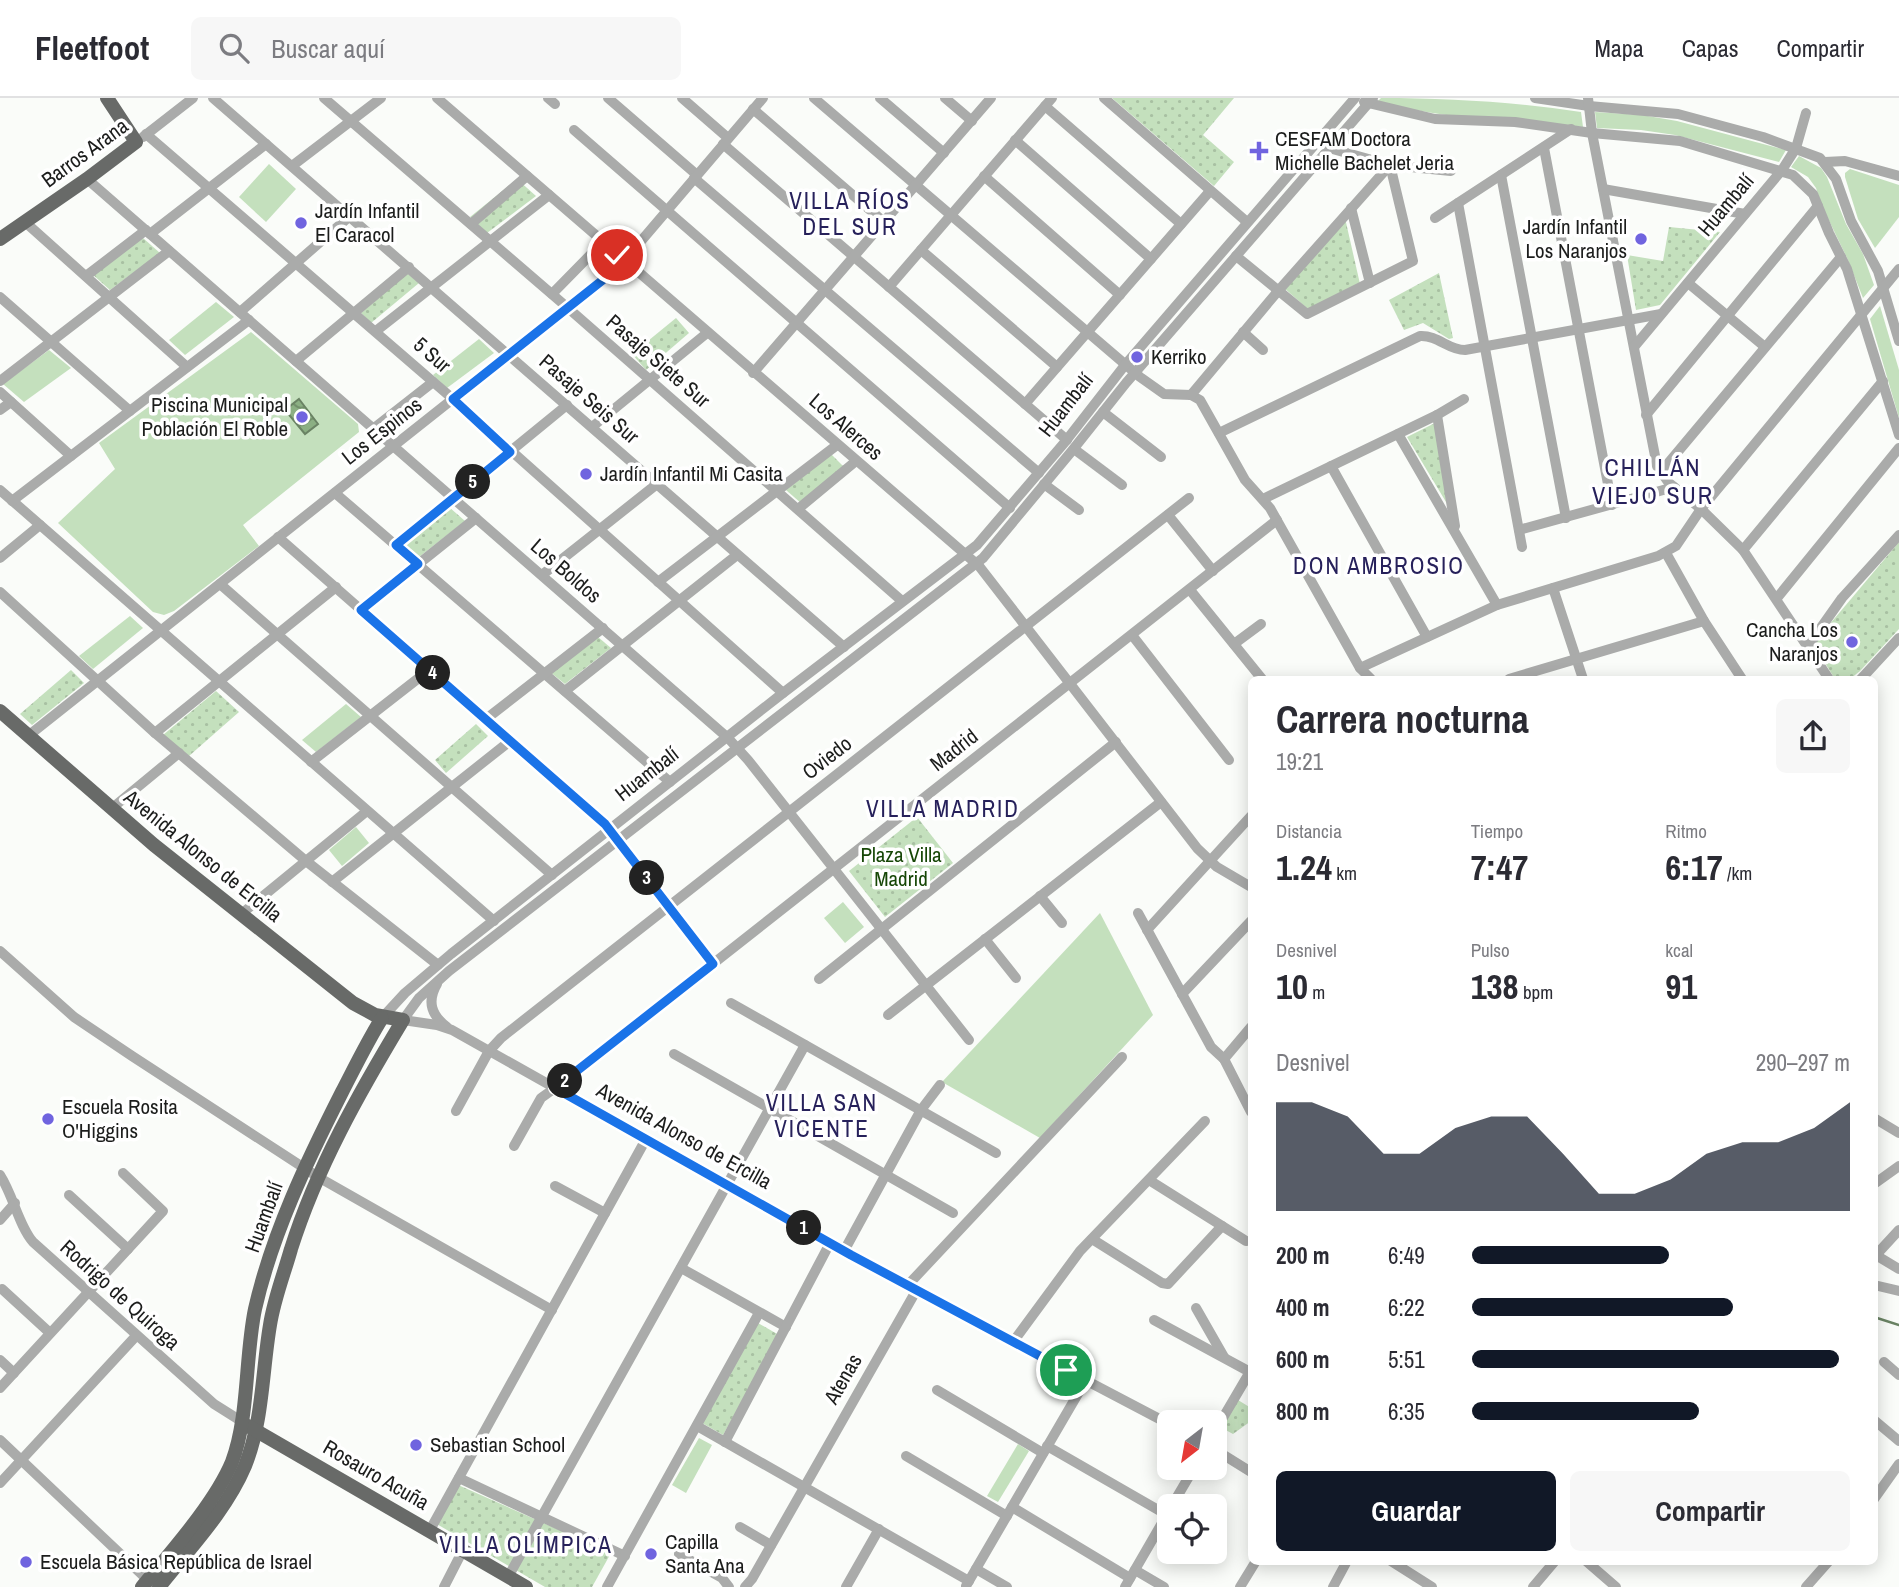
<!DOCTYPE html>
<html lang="es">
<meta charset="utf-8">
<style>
:root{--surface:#fff;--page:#f7f7f7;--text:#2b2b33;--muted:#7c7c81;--line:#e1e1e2;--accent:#111827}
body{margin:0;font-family:"Archivo Narrow",sans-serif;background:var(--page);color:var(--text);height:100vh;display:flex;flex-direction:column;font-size:26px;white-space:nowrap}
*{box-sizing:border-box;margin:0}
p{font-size:23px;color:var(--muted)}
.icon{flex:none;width:38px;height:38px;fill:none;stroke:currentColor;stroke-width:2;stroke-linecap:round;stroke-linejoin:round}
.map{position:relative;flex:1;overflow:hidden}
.sheet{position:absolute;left:1248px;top:578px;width:630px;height:889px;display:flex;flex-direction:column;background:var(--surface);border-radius:10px;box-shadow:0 4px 18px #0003}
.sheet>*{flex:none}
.needle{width:46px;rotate:211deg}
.fabs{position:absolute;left:1157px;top:1312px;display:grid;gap:14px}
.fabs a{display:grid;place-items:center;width:70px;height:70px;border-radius:10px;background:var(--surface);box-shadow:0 4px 18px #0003;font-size:35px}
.pin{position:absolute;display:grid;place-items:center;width:60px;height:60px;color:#fff;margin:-30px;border:4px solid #fff;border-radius:50%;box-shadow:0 2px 7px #0007}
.km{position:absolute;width:35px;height:35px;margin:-18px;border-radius:50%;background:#222;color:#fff;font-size:19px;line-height:35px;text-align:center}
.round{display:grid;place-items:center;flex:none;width:74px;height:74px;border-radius:10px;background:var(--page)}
.headline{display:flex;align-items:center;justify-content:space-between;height:119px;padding:0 28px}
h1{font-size:38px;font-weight:700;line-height:52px}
.metrics{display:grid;grid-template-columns:repeat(3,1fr);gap:10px;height:119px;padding:7px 28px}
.metrics div{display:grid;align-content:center}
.metrics b{font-size:35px;font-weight:700}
.metrics small{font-size:19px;font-weight:400}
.metrics p{font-size:19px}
.chart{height:196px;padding:14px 28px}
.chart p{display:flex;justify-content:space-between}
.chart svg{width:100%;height:126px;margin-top:7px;fill:var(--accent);opacity:.7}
.action{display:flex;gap:14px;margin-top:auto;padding:14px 28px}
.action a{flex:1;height:80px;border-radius:10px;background:var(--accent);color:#fff;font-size:28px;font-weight:700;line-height:80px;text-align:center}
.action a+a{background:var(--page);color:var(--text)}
ul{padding:0 28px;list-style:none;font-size:23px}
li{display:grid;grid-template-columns:112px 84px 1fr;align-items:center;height:52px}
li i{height:18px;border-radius:9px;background:var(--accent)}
header{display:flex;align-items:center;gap:42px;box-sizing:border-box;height:98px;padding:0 35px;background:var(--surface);border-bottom:2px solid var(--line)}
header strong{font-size:33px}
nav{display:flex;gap:38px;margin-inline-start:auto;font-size:24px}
.search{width:490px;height:63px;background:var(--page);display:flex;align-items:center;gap:18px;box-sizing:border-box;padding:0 24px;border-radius:10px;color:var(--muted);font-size:26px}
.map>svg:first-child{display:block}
.green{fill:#c4e0bd}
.park{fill:url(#park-dots)}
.water{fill:url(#water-waves);stroke:#6a8364;stroke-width:2}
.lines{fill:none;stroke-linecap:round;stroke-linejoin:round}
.stream{stroke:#6a8364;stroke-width:2.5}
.minor{stroke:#aaabaa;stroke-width:10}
.major{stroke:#686a68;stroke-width:14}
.route-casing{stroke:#fff;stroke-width:14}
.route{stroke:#1a73e8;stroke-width:9}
.poi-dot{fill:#7064df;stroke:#fff;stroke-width:2.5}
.labels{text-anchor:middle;stroke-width:7;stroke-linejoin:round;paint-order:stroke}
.poi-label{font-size:21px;fill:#1c1d1c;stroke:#fff;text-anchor:start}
.street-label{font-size:21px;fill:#1c1d1c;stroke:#fff}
.park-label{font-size:21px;fill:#164606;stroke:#fff}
.neighbourhood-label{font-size:23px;letter-spacing:2px;fill:#27215b;stroke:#fff}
.quarter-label{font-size:24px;letter-spacing:2px;fill:#27215b;stroke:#fff}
</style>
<header>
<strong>Fleetfoot</strong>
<div class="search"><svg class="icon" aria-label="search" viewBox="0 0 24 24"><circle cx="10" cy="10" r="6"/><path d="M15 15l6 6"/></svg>Buscar aquí</div>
<nav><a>Mapa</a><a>Capas</a><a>Compartir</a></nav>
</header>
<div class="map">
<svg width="1899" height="1489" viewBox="0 0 1899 1489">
<defs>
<pattern id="park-dots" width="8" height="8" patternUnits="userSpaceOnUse" patternTransform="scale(1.75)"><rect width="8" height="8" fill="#c4e0bd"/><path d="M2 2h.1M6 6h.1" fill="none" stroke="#a8c0a2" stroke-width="1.8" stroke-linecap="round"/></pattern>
<pattern id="water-waves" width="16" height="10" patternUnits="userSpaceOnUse" patternTransform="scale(1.75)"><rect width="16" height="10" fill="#8baf83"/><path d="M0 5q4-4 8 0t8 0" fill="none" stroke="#718e6a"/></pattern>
</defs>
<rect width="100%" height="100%" fill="#fafcf9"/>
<g class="green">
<path d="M1381 0C1448 0 1515 4 1581 14L1583 29C1515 23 1444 22 1378 3Z"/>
<polygon points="1595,14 1642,17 1677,23 1786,52 1779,64 1675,37 1641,32 1597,30"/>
<polygon points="1799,58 1821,70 1827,79 1846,126 1863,156 1874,187 1863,200 1848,162 1822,108 1816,90 1808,79 1791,69"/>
<polygon points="269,66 296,91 266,124 239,99"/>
<polygon points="1850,71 1899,87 1899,119 1875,150 1858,121 1845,79 1845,75"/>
<polygon points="216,204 234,219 185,257 169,242"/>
<polygon points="1880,208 1899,272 1899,320 1870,221"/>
<polygon points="251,234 358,326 359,334 243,427 259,448 174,513 164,517 153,514 58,425 115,371 99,345"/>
<polygon points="479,241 494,255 447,290 433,277"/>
<polygon points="49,252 71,270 24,304 3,286"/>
<polygon points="130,518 143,530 93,571 79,558"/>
<polygon points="346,606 361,619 316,654 302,642"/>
<polygon points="356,729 369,745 342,768 329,752"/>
<polygon points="843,804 864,829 845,845 824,820"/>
<polygon points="1100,815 1153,917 1040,1040 942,984"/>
<polygon points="699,1340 712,1347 686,1395 672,1387"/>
<polygon points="1018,1346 1029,1353 998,1404 987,1398"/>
</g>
<g class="park">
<polygon points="1112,0 1234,0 1203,37 1234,64 1214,88"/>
<polygon points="517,81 536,98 487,135 470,119"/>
<polygon points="1345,120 1360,186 1309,212 1284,190"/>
<polygon points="1669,129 1720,134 1660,207 1636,212 1627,157 1663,163"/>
<polygon points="143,140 160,155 110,192 92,176"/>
<polygon points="407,175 419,185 371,225 361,215"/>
<polygon points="1439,175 1453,240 1449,241 1423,225 1404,232 1389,202"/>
<polygon points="676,220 689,235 646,272 632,256"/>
<polygon points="1437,324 1452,414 1407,339"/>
<polygon points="831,356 846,371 802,406 786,392"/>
<polygon points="449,409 465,423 419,459 404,445"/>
<polygon points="1899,444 1899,531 1860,573 1850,581 1835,581 1813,546"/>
<polygon points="598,539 611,550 565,586 550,574"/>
<polygon points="71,572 84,585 32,627 20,616"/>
<polygon points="216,593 239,614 189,658 163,637"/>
<polygon points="476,626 488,638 446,675 435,662"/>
<polygon points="917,719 953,765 885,819 849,773"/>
<polygon points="758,1225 779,1237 723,1337 702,1325"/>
<polygon points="1238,1302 1251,1310 1251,1323 1233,1336 1222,1330"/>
<polygon points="456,1386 611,1455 592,1489 545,1489 435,1425"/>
</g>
<polygon class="water" points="299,301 318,326 305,336 285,312"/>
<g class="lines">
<polyline class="stream" points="1874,1219 1899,1227"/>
<g class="minor">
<polyline points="213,0 844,549"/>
<polyline points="324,0 568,210 902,503"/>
<polyline points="437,0 979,468 1197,750 1217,769 1251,789"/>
<polyline points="548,0 555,6"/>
<polyline points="608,0 697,77"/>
<polyline points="682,0 728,40"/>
<polyline points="814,0 1140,279 1164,296 1191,297"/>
<polyline points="880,0 944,55"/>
<polyline points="945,0 972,23"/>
<polyline points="1104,0 1247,124"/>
<polyline points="1535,0 1589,8 1678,16 1763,39 1820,60 1836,81 1851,123 1878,173 1899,243"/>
<polyline points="1588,0 1592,35 1657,368 1669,385 1701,411 1743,452 1829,581"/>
<polyline points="1364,4 1435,21 1515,24 1592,35 1680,43 1793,77 1813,96 1829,135 1847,171 1899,337"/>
<polyline points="1045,8 1181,126"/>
<polyline points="753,11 884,124"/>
<polyline points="574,32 1010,410"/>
<polyline points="146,36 453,301 783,595"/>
<polyline points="143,39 193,0"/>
<polyline points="1015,42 1151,161"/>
<polyline points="723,46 1067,342"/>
<polyline points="1329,50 1390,67 1451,73"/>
<polyline points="1544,50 1612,407"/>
<polyline points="1825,64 1845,63 1899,78"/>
<polyline points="292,68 381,0"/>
<polyline points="1501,77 1566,420"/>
<polyline points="984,78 1120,197"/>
<polyline points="694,80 1039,375"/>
<polyline points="87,81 728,640 748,662 969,942"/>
<polyline points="1603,91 1745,116"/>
<polyline points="1458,105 1522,449"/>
<polyline points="1351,110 1370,185"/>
<polyline points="1435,120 1571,31"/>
<polyline points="25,124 187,269"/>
<polyline points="471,126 527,78"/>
<polyline points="150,136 266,46"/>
<polyline points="921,152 1057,269"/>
<polyline points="1236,158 1307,216 1413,163 1390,67"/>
<polyline points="86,178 146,132"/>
<polyline points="1688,185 1765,249"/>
<polyline points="889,189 1052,0"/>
<polyline points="552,196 603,144"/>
<polyline points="0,199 130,313"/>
<polyline points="240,214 350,118"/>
<polyline points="376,233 549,97"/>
<polyline points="1243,234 1263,252"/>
<polyline points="1634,249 1782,72 1796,50 1806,15"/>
<polyline points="296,263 409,169"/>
<polyline points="753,275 991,0"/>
<polyline points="0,283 169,153"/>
<polyline points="0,294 71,358"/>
<polyline points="1191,297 1200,302 1245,382 1270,410 1360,570 1371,581"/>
<polyline points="1191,297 1278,193 1390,67"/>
<polyline points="1025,306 1210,93"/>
<polyline points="0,312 11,304"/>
<polyline points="1103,314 1161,359"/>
<polyline points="1437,317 1455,428"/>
<polyline points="1646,317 1818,108"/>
<polyline points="592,329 707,235"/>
<polyline points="373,331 433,284"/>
<path d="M1219 335 1420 238C1438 237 1448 252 1465 252L1661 216"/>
<polyline points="1398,336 1497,507"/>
<polyline points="1074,351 1122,387"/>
<polyline points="1331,368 1427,539"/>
<polyline points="1660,375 1841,159"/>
<polyline points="1044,386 1079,412"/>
<polyline points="0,392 494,823"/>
<polyline points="335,395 670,684"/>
<polyline points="1263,401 1437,317 1464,301"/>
<polyline points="12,403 249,222"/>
<polyline points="798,411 856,363"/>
<polyline points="1168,417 1213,473"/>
<polyline points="1519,432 1674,389"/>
<polyline points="278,439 605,726 713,866"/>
<polyline points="396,447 567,307"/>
<polyline points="1743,452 1883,283"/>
<polyline points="1666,455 1704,523 1742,581"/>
<polyline points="0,460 40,427"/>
<polyline points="542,477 657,386"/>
<polyline points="658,484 837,347"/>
<polyline points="220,486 552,777"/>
<polyline points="1553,490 1583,581"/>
<polyline points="1190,492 1262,581"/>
<polyline points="0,494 155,635 306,763 438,867"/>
<polyline points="1777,500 1899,350"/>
<polyline points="361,512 476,420"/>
<polyline points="1132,537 1229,662"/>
<polyline points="1234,546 1261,526"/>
<polyline points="1808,548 1842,500 1899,437"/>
<polyline points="1360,570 1497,507 1658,458 1676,448 1701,411 1899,171"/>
<polyline points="1509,581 1704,523"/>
<polyline points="1861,581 1899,540"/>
<polyline points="565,593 737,457"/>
<polyline points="486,621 603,530"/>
<polyline points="155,635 336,489"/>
<polyline points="28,638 609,177 624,163 763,0"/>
<polyline points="311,664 429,572"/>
<polyline points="111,711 179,655"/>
<polyline points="332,784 510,643"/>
<polyline points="1040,798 1062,825"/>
<polyline points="1138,815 1211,949 1224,961"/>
<polyline points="240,817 367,713"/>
<polyline points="1147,832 1251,718"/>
<polyline points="985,841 1016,880"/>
<polyline points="0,853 74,919 132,958 318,1079 552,1212"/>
<polyline points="819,881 1116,644"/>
<path d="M437 886C427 903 431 917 447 929"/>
<polyline points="1182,896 1251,823"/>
<polyline points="731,905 996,1055"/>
<polyline points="888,917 1161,704"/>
<polyline points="382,920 405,895 451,856 783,595 977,447 1065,344 1125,267 1355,0"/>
<polyline points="1251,929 1224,961 1251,1014"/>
<polyline points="674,956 953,1115"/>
<polyline points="456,1013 489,953 501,940 1189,400"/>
<polyline points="1874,1020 1899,1035"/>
<polyline points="514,1048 541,1000 555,990 1277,422"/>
<path d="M0 1077C13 1097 19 1128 33 1144L214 1306 241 1323"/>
<polyline points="1149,1082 1246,1143"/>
<polyline points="1874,1086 1899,1068"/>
<polyline points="555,1088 605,1115"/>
<polyline points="69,1097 128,1151"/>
<polyline points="0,1122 15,1105"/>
<polyline points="1092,1141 1162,1185 1168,1186 1222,1128"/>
<polyline points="844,1153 921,1012 940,987"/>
<polyline points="1874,1156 1899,1171"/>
<polyline points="1876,1157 1899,1132"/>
<polyline points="681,1170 786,1229"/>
<polyline points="1874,1187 1899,1193"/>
<polyline points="907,1188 1122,959"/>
<polyline points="2,1191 50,1235"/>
<polyline points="1196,1210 1224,1259"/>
<polyline points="1154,1222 1250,1274"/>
<polyline points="1013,1244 1080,1153 1205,1023"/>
<polyline points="0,1262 14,1275"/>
<polyline points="1884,1264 1899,1277"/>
<polyline points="0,1290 163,1113 123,1075"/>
<polyline points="937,1292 1043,1355"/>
<polyline points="1874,1322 1899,1343"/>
<polyline points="1169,1326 916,1193 452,932 437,927 403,922 419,900 449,873 983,460 1071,354 1126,285 1373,0"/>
<polyline points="697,1328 969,1483"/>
<polyline points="1214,1335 1251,1272"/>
<polyline points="0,1342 151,1485"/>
<polyline points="725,1344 830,1145"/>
<polyline points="1047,1348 1167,1417"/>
<polyline points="1214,1351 1251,1374"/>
<polyline points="906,1358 1007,1418"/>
<polyline points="459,1380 625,1458"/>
<polyline points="0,1385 136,1238"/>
<polyline points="1874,1401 1899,1366"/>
<polyline points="1012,1409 1130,1480"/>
<polyline points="1171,1409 1194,1370"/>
<polyline points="740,1429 771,1447"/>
<polyline points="430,1432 646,1041"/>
<polyline points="679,1456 722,1480 729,1489"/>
<polyline points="1391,1463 1432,1489"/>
<polyline points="1586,1463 1616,1489"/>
<polyline points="976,1471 1007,1489"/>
<polyline points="1135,1472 1164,1489"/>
<polyline points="508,1479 805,947"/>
<polyline points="966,1488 1086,1282"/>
<polyline points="444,1489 463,1452"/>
<polyline points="607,1489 759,1215"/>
<polyline points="745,1489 752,1481 916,1193"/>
<polyline points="846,1489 879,1431"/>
<polyline points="1125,1489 1169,1413"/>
<polyline points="1240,1489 1256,1463"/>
<polyline points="1333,1489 1347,1463"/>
<polyline points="1533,1489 1555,1463"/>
<polyline points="1806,1489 1829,1463"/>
</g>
<g class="major">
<polyline points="0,141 87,81 136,44 107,0"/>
<path d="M0 613 154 747 353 905 375 917 403 922C359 995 317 1069 291 1151 284 1176 274 1201 270 1227 262 1274 263 1323 245 1368 226 1413 189 1451 159 1489"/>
<polyline points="248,1328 526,1489"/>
<path d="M142 1489C171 1454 215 1405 232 1364 249 1319 245 1259 255 1211 272 1136 307 1063 342 994 355 969 367 944 382 920"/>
</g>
</g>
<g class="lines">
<defs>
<polyline id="route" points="617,157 624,163 609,177 453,301 510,354 396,447 418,466 361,512 605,726 713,866 555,990 851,1157 1066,1272"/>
</defs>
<use href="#route" class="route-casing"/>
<use href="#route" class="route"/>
</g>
<g class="poi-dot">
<path d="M1255.5 42.5h7v7h7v7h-7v7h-7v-7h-7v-7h7z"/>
<circle cx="301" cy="125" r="7"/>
<circle cx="1641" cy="141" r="7"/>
<circle cx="1137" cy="259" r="7"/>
<circle cx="302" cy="319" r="7"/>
<circle cx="586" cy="376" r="7"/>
<circle cx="1852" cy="544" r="7"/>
<circle cx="48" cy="1021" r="7"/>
<circle cx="416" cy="1347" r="7"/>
<circle cx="651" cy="1456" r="7"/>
<circle cx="26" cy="1464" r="7"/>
</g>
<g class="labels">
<g class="poi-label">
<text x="1275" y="48">CESFAM Doctora<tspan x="1275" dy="24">Michelle Bachelet Jeria</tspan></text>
<text x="315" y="120">Jardín Infantil<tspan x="315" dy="24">El Caracol</tspan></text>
<text x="1627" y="136" text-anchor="end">Jardín Infantil<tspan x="1627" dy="24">Los Naranjos</tspan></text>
<text x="1151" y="266">Kerriko</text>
<text x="288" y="314" text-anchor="end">Piscina Municipal<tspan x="288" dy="24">Población El Roble</tspan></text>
<text x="600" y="383">Jardín Infantil Mi Casita</text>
<text x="1838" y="539" text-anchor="end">Cancha Los<tspan x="1838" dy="24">Naranjos</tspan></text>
<text x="62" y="1016">Escuela Rosita<tspan x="62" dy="24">O'Higgins</tspan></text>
<text x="430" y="1354">Sebastian School</text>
<text x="665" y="1451">Capilla<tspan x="665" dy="24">Santa Ana</tspan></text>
<text x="40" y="1471">Escuela Básica República de Israel</text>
</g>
<g class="street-label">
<text transform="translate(85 55) rotate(-36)" y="7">Barros Arana</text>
<text transform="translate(1726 107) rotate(-50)" y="7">Huambalí</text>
<text transform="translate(432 257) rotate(41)" y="7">5 Sur</text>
<text transform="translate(658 263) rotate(41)" y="7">Pasaje Siete Sur</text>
<text transform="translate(589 301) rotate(41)" y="7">Pasaje Seis Sur</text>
<text transform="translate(1066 307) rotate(-52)" y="7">Huambalí</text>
<text transform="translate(846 329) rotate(41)" y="7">Los Alerces</text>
<text transform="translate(382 333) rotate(-38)" y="7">Los Espinos</text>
<text transform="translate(566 473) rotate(41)" y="7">Los Boldos</text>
<text transform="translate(954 652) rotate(-38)" y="7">Madrid</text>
<text transform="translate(827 660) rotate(-38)" y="7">Oviedo</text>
<text transform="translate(647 676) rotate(-38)" y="7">Huambalí</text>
<text transform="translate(203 758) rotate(39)" y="7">Avenida Alonso de Ercilla</text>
<text transform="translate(684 1038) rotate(29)" y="7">Avenida Alonso de Ercilla</text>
<text transform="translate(264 1119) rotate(-70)" y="7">Huambalí</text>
<text transform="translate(120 1197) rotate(42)" y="7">Rodrigo de Quiroga</text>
<text transform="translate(843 1281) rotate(-60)" y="7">Atenas</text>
<text transform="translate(376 1377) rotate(30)" y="7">Rosauro Acuña</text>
</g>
<g class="park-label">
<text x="901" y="764">Plaza Villa<tspan x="901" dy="24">Madrid</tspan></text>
</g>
<g class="neighbourhood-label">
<text x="850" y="111">VILLA RÍOS<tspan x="850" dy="26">DEL SUR</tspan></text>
<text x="1379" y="476">DON AMBROSIO</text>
<text x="943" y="719">VILLA MADRID</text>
<text x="822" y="1013">VILLA SAN<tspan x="822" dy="26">VICENTE</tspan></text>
<text x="526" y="1455">VILLA OLÍMPICA</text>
</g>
<g class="quarter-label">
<text x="1653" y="378">CHILLÁN<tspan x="1653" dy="28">VIEJO SUR</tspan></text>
</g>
</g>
</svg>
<div class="fabs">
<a><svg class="needle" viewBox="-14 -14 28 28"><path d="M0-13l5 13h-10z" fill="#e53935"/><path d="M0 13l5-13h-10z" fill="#7c7c81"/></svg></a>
<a><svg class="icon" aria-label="locate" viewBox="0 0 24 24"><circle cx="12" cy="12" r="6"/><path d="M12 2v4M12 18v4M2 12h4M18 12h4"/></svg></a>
</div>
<div class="pin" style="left:1066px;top:1272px;background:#1e9e55"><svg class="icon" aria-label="arrive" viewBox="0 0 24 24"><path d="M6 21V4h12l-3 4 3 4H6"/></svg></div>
<div class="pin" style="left:617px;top:157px;background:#d93025"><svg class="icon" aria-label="check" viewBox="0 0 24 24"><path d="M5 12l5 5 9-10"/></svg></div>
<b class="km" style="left:804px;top:1130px">1</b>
<b class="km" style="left:565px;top:983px">2</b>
<b class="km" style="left:647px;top:780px">3</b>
<b class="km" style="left:433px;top:575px">4</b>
<b class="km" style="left:473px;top:384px">5</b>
<section class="sheet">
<div class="headline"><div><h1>Carrera nocturna</h1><p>19:21</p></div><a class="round"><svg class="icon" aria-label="share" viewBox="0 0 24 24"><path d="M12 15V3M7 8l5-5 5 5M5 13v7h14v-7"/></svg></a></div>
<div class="metrics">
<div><p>Distancia</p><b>1.24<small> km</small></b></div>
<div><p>Tiempo</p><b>7:47</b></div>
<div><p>Ritmo</p><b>6:17<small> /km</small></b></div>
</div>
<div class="metrics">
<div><p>Desnivel</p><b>10<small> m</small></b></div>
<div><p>Pulso</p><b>138<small> bpm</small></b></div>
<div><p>kcal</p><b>91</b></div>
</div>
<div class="chart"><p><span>Desnivel</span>290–297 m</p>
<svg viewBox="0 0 160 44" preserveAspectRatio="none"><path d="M0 44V6L10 6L20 11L30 24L40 24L50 15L60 11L70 11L80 24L90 38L100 38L110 33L120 24L130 20L140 20L150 15L160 6V44z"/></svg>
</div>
<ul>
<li><b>200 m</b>6:49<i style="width:52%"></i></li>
<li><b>400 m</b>6:22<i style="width:69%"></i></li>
<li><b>600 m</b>5:51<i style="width:97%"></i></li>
<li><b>800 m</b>6:35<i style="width:60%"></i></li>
</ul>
<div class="action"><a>Guardar</a><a>Compartir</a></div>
</section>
</div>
